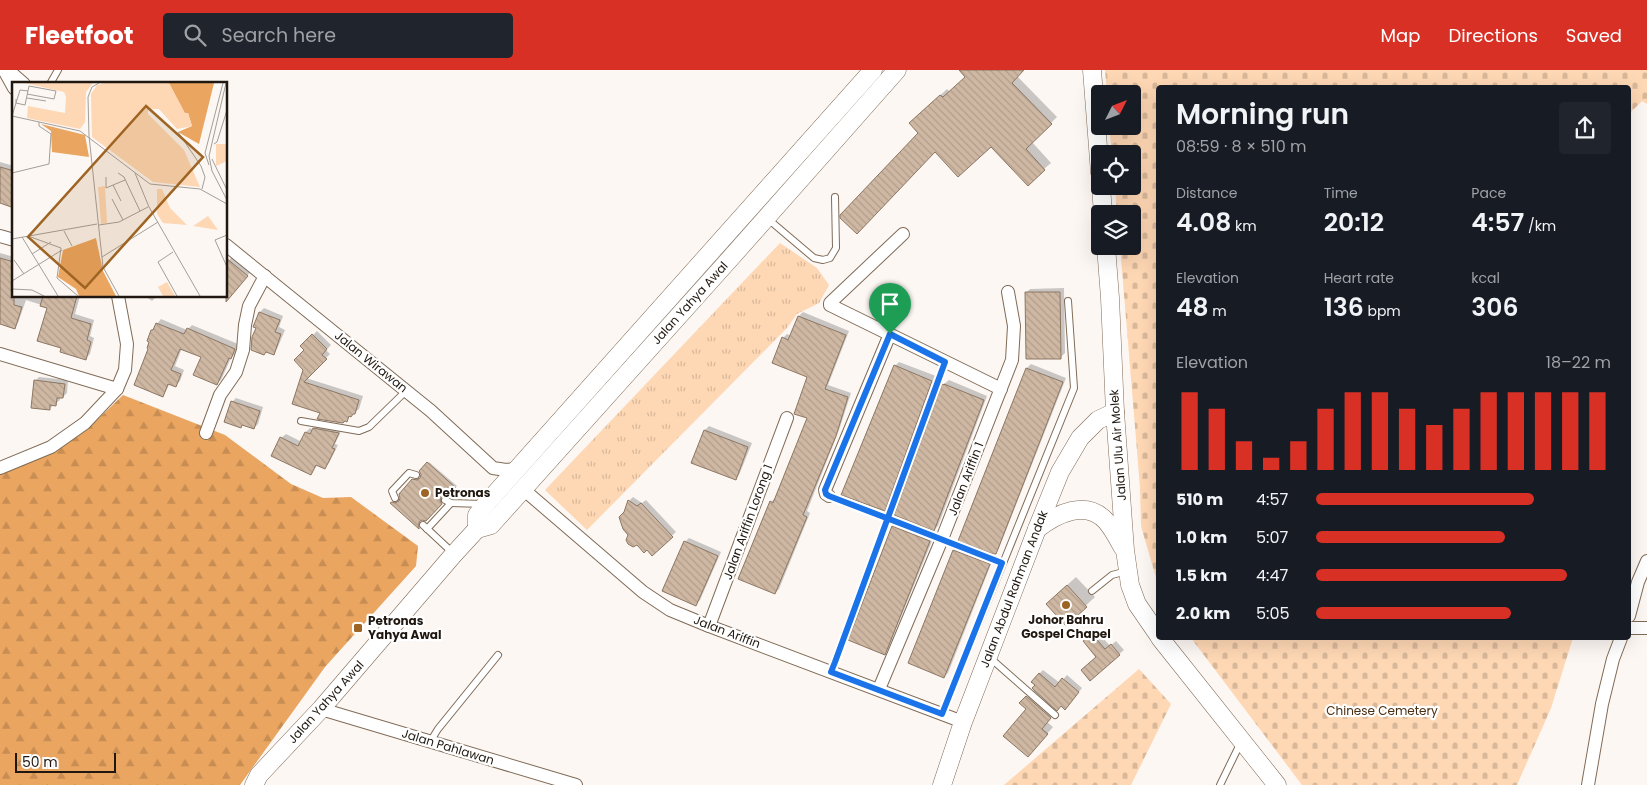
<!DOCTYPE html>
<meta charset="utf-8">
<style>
:root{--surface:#171b24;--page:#20242c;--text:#f1f3f6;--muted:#9ea1a6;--accent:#d93025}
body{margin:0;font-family:Poppins,sans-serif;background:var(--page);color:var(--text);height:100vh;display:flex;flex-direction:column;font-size:19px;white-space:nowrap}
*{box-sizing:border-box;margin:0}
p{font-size:16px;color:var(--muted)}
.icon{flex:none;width:28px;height:28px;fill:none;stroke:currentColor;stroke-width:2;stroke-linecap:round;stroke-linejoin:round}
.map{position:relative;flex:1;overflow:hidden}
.drawer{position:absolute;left:1156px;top:15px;width:475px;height:555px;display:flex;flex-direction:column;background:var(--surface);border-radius:5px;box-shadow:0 5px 20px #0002}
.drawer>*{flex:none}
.needle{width:32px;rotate:48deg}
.controls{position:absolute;left:1091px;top:15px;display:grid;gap:10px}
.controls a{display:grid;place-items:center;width:50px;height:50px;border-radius:5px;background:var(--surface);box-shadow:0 5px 20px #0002;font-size:25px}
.scale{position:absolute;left:15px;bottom:12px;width:101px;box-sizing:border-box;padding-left:5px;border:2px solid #201810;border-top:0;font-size:14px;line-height:18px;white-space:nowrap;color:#201810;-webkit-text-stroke:4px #fff;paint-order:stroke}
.pin{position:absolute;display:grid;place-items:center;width:42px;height:42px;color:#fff;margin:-51px -21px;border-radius:50% 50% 50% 0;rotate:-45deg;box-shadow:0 0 5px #0007}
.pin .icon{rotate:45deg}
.round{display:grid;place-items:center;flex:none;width:52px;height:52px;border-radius:5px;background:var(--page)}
.summary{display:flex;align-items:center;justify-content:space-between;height:85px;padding:0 20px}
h1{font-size:28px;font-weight:600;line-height:38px}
.figures{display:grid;grid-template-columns:repeat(3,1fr);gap:8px;height:85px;padding:5px 20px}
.figures div{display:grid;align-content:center}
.figures b{font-size:25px;font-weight:600}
.figures small{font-size:14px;font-weight:400}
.figures p{font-size:14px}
.chart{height:140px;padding:10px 20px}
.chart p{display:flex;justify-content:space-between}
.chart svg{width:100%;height:90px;margin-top:5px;stroke:var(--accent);stroke-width:6}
ul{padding:0 20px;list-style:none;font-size:16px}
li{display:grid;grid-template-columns:80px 60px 1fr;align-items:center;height:38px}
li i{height:12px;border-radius:6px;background:var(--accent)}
header{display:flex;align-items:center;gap:30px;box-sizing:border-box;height:70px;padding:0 25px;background:var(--accent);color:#fff}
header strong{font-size:24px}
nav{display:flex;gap:28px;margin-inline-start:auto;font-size:18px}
.search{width:350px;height:45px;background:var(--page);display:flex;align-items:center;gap:12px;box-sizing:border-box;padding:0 18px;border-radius:5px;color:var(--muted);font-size:19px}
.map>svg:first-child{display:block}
.grass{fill:url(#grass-tufts)}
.forest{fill:url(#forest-firs)}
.cemetery{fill:url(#cemetery-stones)}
.shadow{fill:#0003}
.building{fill:url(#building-back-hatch);stroke:#8c7763}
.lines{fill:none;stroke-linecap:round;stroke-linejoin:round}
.lane-casing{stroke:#806b57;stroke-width:8}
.street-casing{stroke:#806b57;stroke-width:14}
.secondary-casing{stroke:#806b57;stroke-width:19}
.lane{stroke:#fff;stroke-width:6}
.street{stroke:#fff;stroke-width:12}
.secondary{stroke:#fff;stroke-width:18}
.route-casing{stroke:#fff;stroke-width:10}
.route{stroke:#1a73e8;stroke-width:6}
.poi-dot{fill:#9e6423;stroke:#fff;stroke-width:2}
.labels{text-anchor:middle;stroke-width:4.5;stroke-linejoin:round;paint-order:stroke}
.street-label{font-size:12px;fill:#201810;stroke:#fff}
.poi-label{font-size:12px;font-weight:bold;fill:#201810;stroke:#fff;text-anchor:start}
.park-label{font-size:12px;fill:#4b2f12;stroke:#fff}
.inset-road{fill:none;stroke:#a49e98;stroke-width:1}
.view{fill:#9e6423;fill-opacity:0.15;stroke:#9e6423;stroke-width:2.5}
.inset-edge{fill:none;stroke:#201810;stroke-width:2.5}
</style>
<header>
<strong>Fleetfoot</strong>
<div class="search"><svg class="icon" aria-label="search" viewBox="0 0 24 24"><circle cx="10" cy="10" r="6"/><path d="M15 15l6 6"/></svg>Search here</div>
<nav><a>Map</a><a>Directions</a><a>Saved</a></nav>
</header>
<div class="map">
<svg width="1647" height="715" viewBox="0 0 1647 715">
<defs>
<pattern id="grass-tufts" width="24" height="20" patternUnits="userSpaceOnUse" patternTransform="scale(1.25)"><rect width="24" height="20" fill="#fed7b4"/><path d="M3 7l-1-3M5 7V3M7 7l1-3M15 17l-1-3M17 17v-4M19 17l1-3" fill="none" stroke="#d9b89a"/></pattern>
<pattern id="forest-firs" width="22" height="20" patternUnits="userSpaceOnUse" patternTransform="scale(1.25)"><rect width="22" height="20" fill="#eaa560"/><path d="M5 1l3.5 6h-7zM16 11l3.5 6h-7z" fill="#c88d52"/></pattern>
<pattern id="cemetery-stones" width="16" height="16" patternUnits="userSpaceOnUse" patternTransform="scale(1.25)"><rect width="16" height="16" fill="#fed7b4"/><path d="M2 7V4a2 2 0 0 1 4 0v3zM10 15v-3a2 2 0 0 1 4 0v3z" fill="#d9b89a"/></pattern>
<pattern id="building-back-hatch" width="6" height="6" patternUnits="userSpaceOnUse" patternTransform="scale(1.25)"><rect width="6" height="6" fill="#cfb8a3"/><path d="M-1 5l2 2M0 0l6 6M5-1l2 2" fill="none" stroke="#b19d8b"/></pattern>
</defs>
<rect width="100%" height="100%" fill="#fcf7f3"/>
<polygon class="grass" points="780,173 817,198 829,215 819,233 797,244 787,258 587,460 545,420"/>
<polygon class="forest" points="123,325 225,365 291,414 323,428 351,427 418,476 416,496 325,597 240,715 0,715 0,400 49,382 96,351"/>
<g class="cemetery">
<polygon points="1105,0 1647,0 1647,34 1642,31 1629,44 1629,18 1159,18 1159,518 1141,456 1140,417 1120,176 1132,176 1132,144 1117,144 1115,116 1132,116 1132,84 1112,84 1109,56 1132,56 1132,24 1107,24"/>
<polygon points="1191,568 1573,568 1551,638 1517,715 1302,715"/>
<polygon points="1139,599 1171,634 1131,715 1004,715"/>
</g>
<g class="shadow">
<polygon points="965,0 1023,0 1017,6 1057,47 1032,72 1051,93 1044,99 992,75 935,80 920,63 917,47 947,19 950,22 967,6"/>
<polygon points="0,92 14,96 13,101 0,132"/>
<polygon points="0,183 14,187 14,226 80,226 75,244 94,250 90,266 94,268 90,284 86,288 63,277 48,237 26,230 18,253 14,257 0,252"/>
<polygon points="233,186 251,201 236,220 226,193"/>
<polygon points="1064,218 1065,283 1061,287 1026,223 1030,219"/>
<polygon points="145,226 157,226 152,231"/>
<polygon points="264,238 283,246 279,257 285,260 277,279 273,283 257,257 260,242"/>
<polygon points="803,242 849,261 828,315 851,323 839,360 807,441 810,443 779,519 775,523 771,432 775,428 809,347 808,306 783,268 787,264 791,266 799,246"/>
<polygon points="161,249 187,260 192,255 238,274 235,284 231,288 221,310 216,314 203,286 182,278 175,296 184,300 180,311 176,315 170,313 166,321 162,325 150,278 152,260"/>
<polygon points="317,261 331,275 326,280 330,284 306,308 363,326 359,339 346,350 294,334 305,299 306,280 302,276"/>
<polygon points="899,292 936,306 888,436 884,440 895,296"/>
<polygon points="1031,294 1066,308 999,478 995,483 960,470 1027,298"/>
<polygon points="39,307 68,310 67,323 63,327 60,327 60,330 49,339 35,311"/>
<polygon points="949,310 987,326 938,456 934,460 943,315"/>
<polygon points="236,328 263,337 258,354 254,358 243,354 241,356 232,332"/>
<polygon points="318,355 342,359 335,374 338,375 329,393 325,397 318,394 311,404 273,385 281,368 286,364 302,372 306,362 310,358 313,360"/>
<polygon points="709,356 752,373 739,405 735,409 693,392 705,360"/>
<polygon points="429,392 457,416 448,425 442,425 441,427 443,431 426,450 420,450 419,458 392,433 395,431 397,432 400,431 400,424 415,408 421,408 422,404 421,401"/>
<polygon points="633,427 642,433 646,430 676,462 652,484 629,465 626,442 629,431"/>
<polygon points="897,452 934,466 888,579 884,583 893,457"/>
<polygon points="689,468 721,482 700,530 696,534 685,472"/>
<polygon points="959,476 993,489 948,603 944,607 910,593 954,480"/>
<polygon points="1076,507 1095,527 1066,554 1056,525"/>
<polygon points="1097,561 1110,576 1116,571 1124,580 1090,609 1098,586 1089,567"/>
<polygon points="1043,600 1060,613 1067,605 1082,618 1069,634 1061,635 1056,640 1047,652 1053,657 1034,679 1027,627 1035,619 1039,604"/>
</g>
<g class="building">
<polygon points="959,0 1024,0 1012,13 1052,54 1026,79 1045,100 1028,116 991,77 958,107 935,82 857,164 840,148 840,145 918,63 909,53 940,25 943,27 965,7"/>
<polygon points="0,97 14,101 14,138 0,133"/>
<polygon points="0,188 14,192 14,235 22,237 15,259 0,254"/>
<polygon points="226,188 248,206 226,232"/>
<polygon points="1025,222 1060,222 1061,289 1026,289"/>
<polygon points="43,226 77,226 71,248 91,254 87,270 91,272 86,290 60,282 61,278 37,271 47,238 40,236"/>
<polygon points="259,242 280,250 275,262 281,264 274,285 266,282 264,285 251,280 252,267 256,258 253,257"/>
<polygon points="798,246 846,265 825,319 848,327 836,366 803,445 807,447 775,524 738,509 770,431 773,433 807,348 794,344 807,307 772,293 782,267 788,270"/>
<polygon points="156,253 184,264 187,258 235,279 231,289 229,288 217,315 193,305 201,287 180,279 171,300 181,304 176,317 168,314 163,327 134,315 148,279 147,278 149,272 147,271 151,260 153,260"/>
<polygon points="312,264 327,279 322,285 327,289 304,312 359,330 355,344 353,344 351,347 349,346 347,352 345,351 343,353 317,349 320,343 292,334 303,300 294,290 304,280 300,276"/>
<polygon points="894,295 932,311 885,441 841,425"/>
<polygon points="1026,298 1063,312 996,484 993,484 958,471"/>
<polygon points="34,310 65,314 63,328 57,328 56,336 50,335 50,340 31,338"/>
<polygon points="942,314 944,315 944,314 984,330 934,461 894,445"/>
<polygon points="231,331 260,341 254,359 242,355 241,358 224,352"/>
<polygon points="313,358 339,363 332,378 335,379 325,399 316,395 311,405 271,386 280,367 298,376 305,362 310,364"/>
<polygon points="704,360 748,377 736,410 691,393"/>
<polygon points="427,392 456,418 449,426 445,425 442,426 440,430 442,434 426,451 422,450 419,452 419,459 390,433 392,432 395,433 399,431 400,428 399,424 412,409 417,410 420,408 421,404 419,401"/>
<polygon points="628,430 637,436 641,433 673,467 652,486 647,480 644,483 637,475 633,477 628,474 626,470 628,465 623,459 619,447 624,442"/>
<polygon points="892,456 930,471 885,585 848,570"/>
<polygon points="684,471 718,486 696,536 662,521"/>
<polygon points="953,480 990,494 944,608 908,593"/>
<polygon points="1067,515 1087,537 1066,556 1046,534"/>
<polygon points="1092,564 1105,579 1111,574 1120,585 1090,611 1081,600 1096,587 1083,571"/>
<polygon points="1039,603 1055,617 1062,608 1079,622 1065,640 1061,636 1057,641 1032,618 1035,615 1031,612"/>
<polygon points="1026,626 1051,648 1042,659 1048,664 1028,687 1003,666 1026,639 1019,633"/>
</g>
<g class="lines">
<defs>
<g id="lane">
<polyline points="50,14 58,0"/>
<polyline points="768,149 814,188 823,190 830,188 836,178 835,127"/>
<polyline points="301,351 359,361 369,357 406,321"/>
<polyline points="829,426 1002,493"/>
<polyline points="395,428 392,421 409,403 416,405"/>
<polyline points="445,430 451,433 483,434"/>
<polyline points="423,455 453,483"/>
<polyline points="427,459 451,433"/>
<polyline points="1092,521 1112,505 1127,501"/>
<polyline points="989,587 1055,645"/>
<polyline points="831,602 945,291"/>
<polyline points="942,644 1074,318 1068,231"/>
<polyline points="430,672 438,659 498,585"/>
<polyline points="1220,715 1241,672"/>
</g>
<g id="street">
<polyline points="4,0 14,18"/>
<polyline points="8,0 24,14"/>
<polyline points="903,164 830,233 830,235 1001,319"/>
<polyline points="0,166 14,170"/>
<polyline points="226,175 431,341 493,398 506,400 517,399"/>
<polyline points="0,284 117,319"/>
<polyline points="206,363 220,325 236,302 243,280 245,255 249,236 265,206"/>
<polyline points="0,398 51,377 85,353 117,319 125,300 127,274 118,226"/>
<polyline points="523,419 643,522 670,540 709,556 963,652"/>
<polyline points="829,426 826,424 825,420 890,264"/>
<polyline points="1629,546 1638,512 1647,491"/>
<polyline points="709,556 787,348"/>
<polyline points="1629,558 1647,558"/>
<polyline points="879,619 942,469 1012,290 1014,256 1008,222"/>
<polyline points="321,639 576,715"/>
<polyline points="1588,715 1602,634 1613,589 1621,568"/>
</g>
<g id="secondary">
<polyline points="1092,0 1100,103"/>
<polyline points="1101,116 1103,144"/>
<polyline points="1106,176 1110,228 1115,342 1125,480 1130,515 1137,534 1159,566"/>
<polyline points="477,459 477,445 486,434 873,0"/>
<path d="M1037 459C1056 444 1086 429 1106 451 1113 459 1118 469 1123 478"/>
<polyline points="1160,568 1277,715"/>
<polyline points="254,715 259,705 321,639 454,484 477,459 491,455 728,191 897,0"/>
<polyline points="942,715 963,652 1037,459 1060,402 1080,368 1098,350 1115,342"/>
</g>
</defs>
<use href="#lane" class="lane-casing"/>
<use href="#street" class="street-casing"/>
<use href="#secondary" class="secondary-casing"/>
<use href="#lane" class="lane"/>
<use href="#street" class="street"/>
<use href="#secondary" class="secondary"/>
</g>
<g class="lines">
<defs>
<path id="route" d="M890 264 945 292 835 592 831 602 942 644 1002 493C944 470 887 448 829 426L826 424 825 420 890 264"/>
</defs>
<use href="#route" class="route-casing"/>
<use href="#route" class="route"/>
</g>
<g class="poi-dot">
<circle cx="425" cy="423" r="5"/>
<circle cx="1066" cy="535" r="5"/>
<rect x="353" y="553" width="10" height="10" rx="2.5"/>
</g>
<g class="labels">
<g class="street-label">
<text transform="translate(690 233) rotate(-48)" y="4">Jalan Yahya Awal</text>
<text transform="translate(371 292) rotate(39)" y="4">Jalan Wirawan</text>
<text transform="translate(1118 375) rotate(-94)" y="4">Jalan Ulu Air Molek</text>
<text transform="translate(966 409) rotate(-69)" y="4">Jalan Ariffin 1</text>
<text transform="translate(748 452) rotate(-70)" y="4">Jalan Ariffin Lorong 1</text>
<text transform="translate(1014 519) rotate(-69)" y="4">Jalan Abdul Rahman Andak</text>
<text transform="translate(727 562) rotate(21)" y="4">Jalan Ariffin</text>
<text transform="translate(326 632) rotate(-48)" y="4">Jalan Yahya Awal</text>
<text transform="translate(448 677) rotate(17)" y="4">Jalan Pahlawan</text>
</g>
<g class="poi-label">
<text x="435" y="427">Petronas</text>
<text x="1066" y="554" text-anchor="middle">Johor Bahru<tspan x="1066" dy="14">Gospel Chapel</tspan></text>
<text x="368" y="555">Petronas<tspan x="368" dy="14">Yahya Awal</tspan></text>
</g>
<g class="park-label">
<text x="1382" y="645">Chinese Cemetery</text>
</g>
</g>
<g transform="translate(12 12)">
<rect width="215" height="215" fill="#fcf7f3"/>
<path d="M93 104 95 141 89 142 86 105Z" fill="#fed7b4"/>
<path d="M157 1H202L187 62 166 50 180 44 176 31 173 32ZM29 42 73 53 77 75 40 70 39 49ZM84 156 91 189 104 214H67L64 207 46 195 51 168Z" fill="#eaa560"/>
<path d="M92 1H157L173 31H176L180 44 165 47 147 27H136V32L172 68 188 105 141 100 80 55 79 12 85 3ZM204 62H215V79L204 84ZM145 107H150L158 126 175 143 151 141 145 132ZM196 134 206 148 181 144Z" fill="#fed7b4"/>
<path d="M13 1H81L74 10 73 40 68 47 15 36 16 24 53 31 54 15 52 10Z" fill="#fed7b4"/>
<path d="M155 200 163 214H151L146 205Z" fill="#fed7b4"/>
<path class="inset-road" d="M87 1 80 5 76 15 77 54 91 185 107 214M214 1 197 74 200 89 215 118M15 16 34 19M4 17V21L13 23 17 4 44 9 42 17 15 12M0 34 68 49 138 102 188 107 215 122M0 34 8 8 16 9M166 50 189 84 193 95 190 107M202 62 205 60 215 28M200 77 215 108M197 83 193 71 211 1M0 91 37 82 39 52 27 44V40M106 91 112 95 128 129M123 91 137 125 188 214M94 95V106L113 98M101 103 109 119M100 117 111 138M87 143 107 140 136 125M52 149 60 164M215 153 203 158 215 185M16 154 49 166 45 196 66 214M10 155 46 214M0 157 85 142M161 170 146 180 165 214M20 172 39 160M90 175 146 140M2 178 12 192M0 199 50 168M0 207 20 208 32 214"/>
<path class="view" d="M134 24 191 75 73 206 16 155Z"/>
<rect width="215" height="215" class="inset-edge"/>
</g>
</svg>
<div class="controls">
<a><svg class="needle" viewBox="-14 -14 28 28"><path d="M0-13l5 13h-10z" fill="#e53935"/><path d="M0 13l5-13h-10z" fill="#9ea1a6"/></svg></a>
<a><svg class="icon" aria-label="locate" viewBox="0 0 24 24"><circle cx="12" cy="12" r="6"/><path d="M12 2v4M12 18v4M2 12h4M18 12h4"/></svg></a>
<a><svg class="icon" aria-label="layers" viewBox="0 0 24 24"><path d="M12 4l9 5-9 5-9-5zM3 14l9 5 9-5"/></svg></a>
</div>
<div class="scale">50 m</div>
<div class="pin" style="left:890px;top:264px;background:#1e9e55"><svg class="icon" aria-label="arrive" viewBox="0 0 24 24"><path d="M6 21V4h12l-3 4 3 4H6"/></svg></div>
<section class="drawer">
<div class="summary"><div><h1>Morning run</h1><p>08:59 · 8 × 510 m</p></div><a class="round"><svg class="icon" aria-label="share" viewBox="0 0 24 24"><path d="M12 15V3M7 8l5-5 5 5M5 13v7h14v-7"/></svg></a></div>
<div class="figures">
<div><p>Distance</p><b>4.08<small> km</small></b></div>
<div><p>Time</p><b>20:12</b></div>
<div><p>Pace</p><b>4:57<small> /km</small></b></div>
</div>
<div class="figures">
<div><p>Elevation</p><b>48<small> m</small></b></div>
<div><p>Heart rate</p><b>136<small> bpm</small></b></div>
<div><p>kcal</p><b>306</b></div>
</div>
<div class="chart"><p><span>Elevation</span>18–22 m</p>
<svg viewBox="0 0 160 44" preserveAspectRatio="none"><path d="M5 44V6M15 44V14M25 44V30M35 44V38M45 44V30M55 44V14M65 44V6M75 44V6M85 44V14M95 44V22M105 44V14M115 44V6M125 44V6M135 44V6M145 44V6M155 44V6"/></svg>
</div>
<ul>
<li><b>510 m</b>4:57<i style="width:74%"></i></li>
<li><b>1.0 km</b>5:07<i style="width:64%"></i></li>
<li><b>1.5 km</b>4:47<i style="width:85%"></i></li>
<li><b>2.0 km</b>5:05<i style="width:66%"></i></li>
</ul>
</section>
</div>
